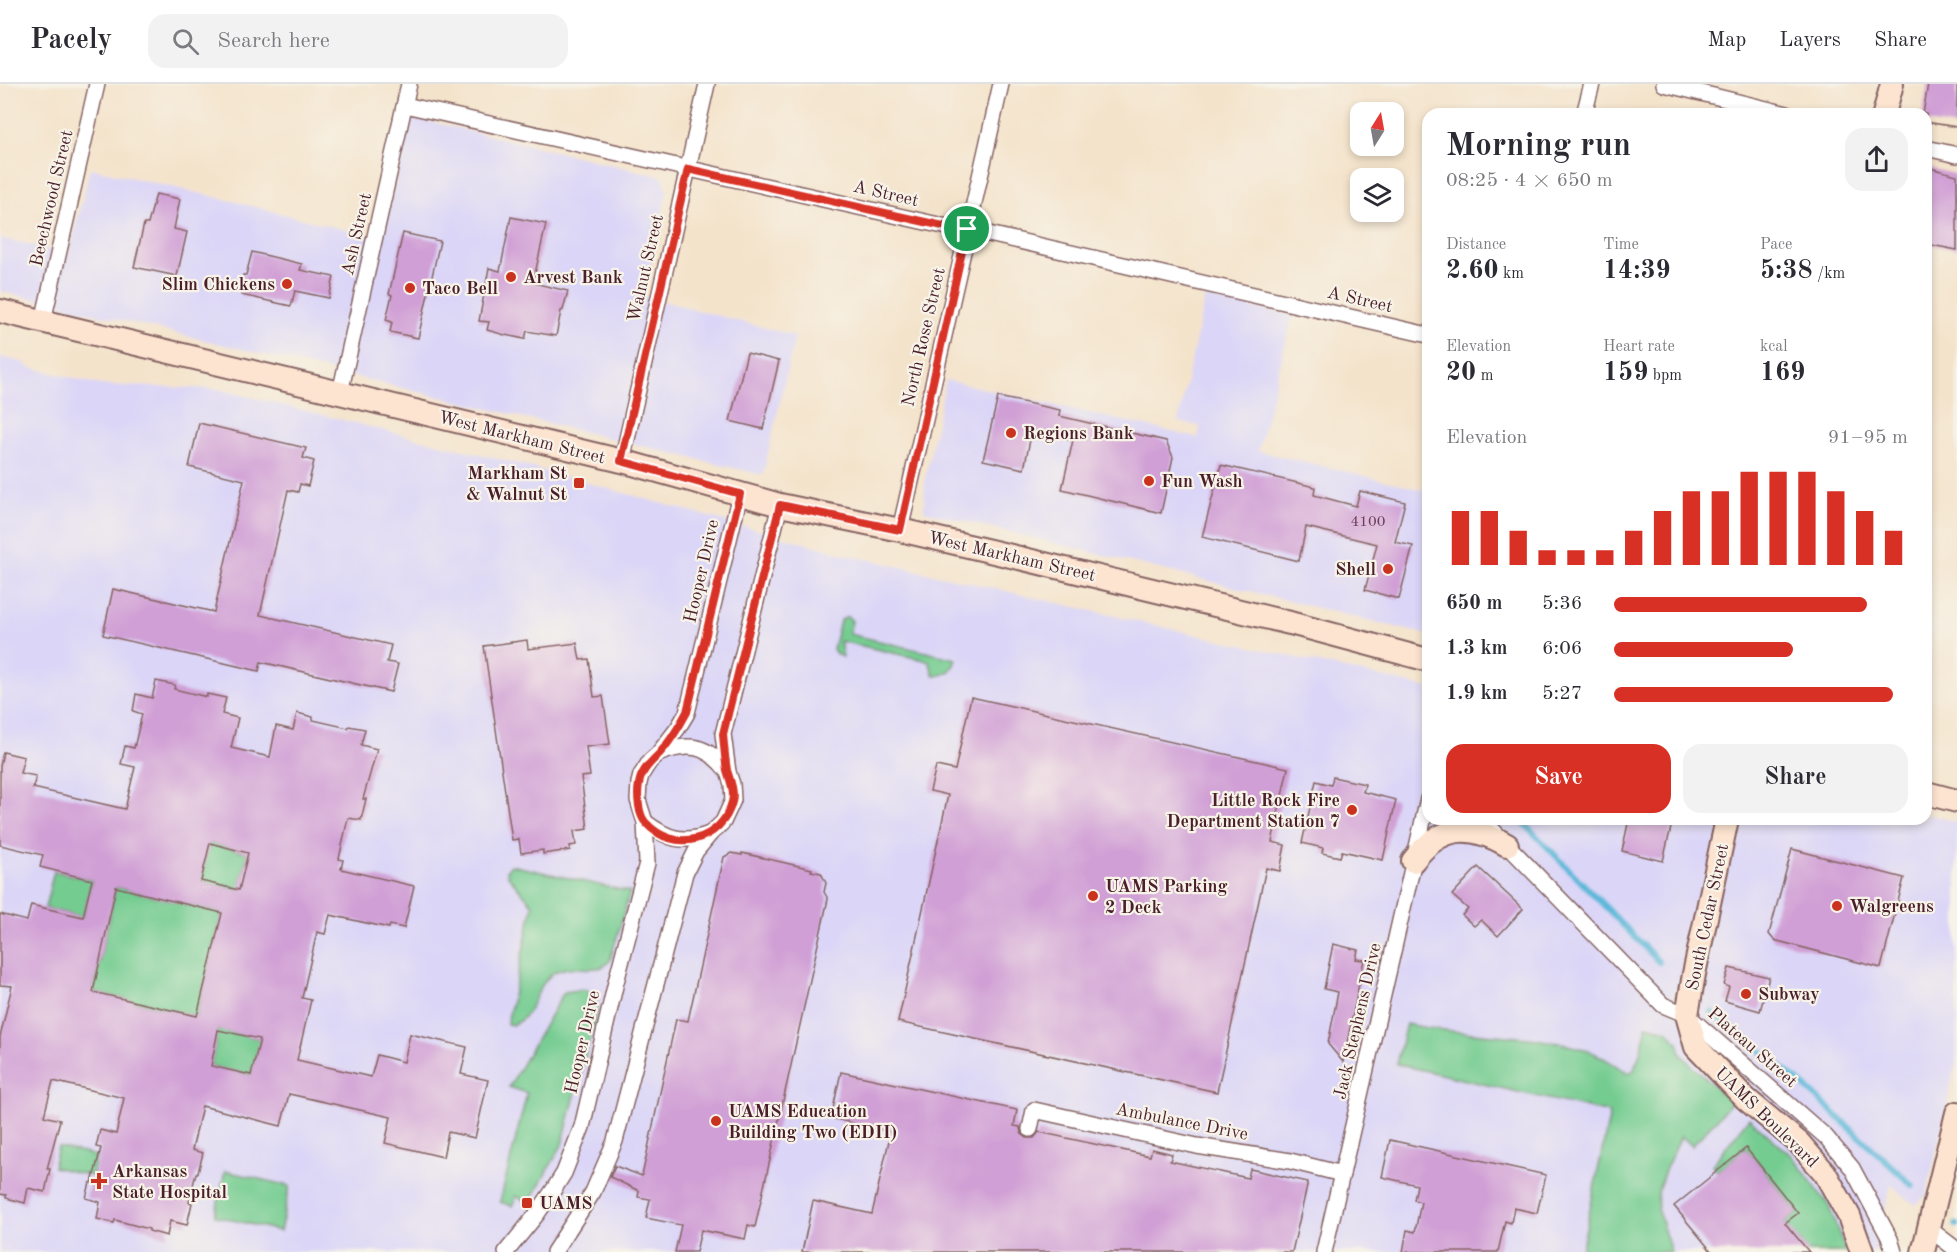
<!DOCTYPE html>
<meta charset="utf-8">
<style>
:root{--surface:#fff;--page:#f2f2f3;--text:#2b2b33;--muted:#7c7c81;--line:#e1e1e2;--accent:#d93025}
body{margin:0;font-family:"Old Standard TT",serif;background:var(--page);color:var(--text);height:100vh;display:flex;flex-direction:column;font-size:22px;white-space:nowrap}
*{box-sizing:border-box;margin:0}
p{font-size:20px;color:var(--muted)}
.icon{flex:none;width:33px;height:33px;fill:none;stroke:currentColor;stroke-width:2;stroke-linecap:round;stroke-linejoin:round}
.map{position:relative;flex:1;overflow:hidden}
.drawer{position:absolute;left:1422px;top:24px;width:510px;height:717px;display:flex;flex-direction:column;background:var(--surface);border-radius:18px;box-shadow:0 3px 9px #0003}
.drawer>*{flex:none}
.needle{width:39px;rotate:11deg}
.controls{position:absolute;left:1350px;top:18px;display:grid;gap:12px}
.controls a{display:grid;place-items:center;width:54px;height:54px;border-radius:12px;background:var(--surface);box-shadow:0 3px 9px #0003;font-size:30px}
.pin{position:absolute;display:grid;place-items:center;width:51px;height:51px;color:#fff;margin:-26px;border:3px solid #fff;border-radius:50%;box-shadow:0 2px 6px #0007}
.round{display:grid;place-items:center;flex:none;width:63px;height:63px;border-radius:18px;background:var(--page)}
.headline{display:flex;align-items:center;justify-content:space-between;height:102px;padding:0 24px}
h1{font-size:33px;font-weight:600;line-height:45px}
.stats{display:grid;grid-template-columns:repeat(3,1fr);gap:9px;height:102px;padding:6px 24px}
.stats div{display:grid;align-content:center}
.stats b{font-size:26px;font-weight:600}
.stats small{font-size:16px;font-weight:400}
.stats p{font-size:16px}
.chart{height:168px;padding:12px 24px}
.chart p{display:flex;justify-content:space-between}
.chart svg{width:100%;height:108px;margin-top:6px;stroke:var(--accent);stroke-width:6}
.action{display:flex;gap:12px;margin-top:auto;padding:12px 24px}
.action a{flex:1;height:69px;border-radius:18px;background:var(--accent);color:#fff;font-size:24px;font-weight:600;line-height:69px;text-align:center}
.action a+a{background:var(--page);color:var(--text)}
ul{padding:0 24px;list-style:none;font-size:20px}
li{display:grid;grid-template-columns:96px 72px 1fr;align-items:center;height:45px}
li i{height:15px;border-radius:8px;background:var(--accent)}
header{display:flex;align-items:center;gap:36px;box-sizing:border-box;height:84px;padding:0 30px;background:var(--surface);border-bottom:2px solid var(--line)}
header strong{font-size:28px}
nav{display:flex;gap:33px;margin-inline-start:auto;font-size:21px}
.search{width:420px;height:54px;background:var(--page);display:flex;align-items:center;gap:15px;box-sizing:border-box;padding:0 21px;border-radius:18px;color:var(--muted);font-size:22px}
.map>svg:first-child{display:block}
.built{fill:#dbd6f7}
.green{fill:#75cc91;stroke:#60765e;stroke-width:1.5}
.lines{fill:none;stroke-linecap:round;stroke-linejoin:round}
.stream{stroke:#5bb8d9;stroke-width:6}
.building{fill:#d09fd5;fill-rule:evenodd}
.street-casing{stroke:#866463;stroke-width:18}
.secondary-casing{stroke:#866463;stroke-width:26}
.street{stroke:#fff;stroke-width:15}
.secondary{stroke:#fde4d1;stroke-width:22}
.route-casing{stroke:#fff;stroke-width:12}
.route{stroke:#d93025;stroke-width:8}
.poi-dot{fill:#c8321e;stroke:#f7f3e8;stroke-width:2}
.labels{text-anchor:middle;stroke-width:4.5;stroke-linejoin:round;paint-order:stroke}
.number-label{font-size:15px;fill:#6c3f56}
.street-label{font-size:18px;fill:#4a1f2b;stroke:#f7f3e8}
.poi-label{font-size:18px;font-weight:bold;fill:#4a1f2b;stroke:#f7f3e8;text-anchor:start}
</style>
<header>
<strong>Pacely</strong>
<div class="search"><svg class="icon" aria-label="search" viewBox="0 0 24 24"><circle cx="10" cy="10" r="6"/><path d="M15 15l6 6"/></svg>Search here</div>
<nav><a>Map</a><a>Layers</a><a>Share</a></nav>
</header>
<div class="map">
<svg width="1957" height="1168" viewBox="0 0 1957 1168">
<rect width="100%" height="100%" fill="#f7f3e8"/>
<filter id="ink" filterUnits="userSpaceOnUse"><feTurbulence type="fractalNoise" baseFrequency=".0167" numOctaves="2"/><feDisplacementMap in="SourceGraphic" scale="12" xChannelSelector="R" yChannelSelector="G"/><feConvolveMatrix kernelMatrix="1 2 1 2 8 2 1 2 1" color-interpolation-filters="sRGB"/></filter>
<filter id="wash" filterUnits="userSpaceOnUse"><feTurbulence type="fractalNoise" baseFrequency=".008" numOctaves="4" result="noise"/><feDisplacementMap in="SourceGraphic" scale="24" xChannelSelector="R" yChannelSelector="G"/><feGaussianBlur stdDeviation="1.35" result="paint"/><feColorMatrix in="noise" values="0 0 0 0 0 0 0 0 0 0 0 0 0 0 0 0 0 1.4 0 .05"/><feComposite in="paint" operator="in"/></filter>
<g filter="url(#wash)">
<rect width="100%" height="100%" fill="#f4e3cb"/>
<g class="built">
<polygon points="411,33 663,93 667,107 643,212 795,252 763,391 0,207 0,154 69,170 90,84 232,117 381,155"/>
<polygon points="1205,213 1293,231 1258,367 1428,407 1428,551 924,427 925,395 946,296 1198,354 1200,342 1178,338"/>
<polygon points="0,273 26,279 27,283 101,301 218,305 523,381 844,470 1428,604 1428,735 1926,735 1926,730 1957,738 1957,975 1926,1112 1915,1121 1891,1101 1875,1168 0,1168"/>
</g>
<g class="green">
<path d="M845 533H848L852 537 849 550 956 575C953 587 946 591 934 592L929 577 840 557 843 573C838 572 835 570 833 565L840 537Z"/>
<polygon points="210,759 248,769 239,806 201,797"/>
<path d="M511 781 630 808 610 877C607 879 605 882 602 883 589 888 568 878 552 890 535 903 534 932 513 941L507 940 533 821 508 792 507 786Z"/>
<polygon points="54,787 92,796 83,833 45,824"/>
<polygon points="116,803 222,829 197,932 93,908"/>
<path d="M583 905C593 909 597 913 598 924L562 1061 529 1119 516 1112 513 1122 500 1118 527 1009 509 1003 561 913 565 908Z"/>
<path d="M1406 940C1464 953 1527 948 1584 965 1600 970 1614 981 1629 989L1635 985 1646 948V941L1667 946 1678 958 1681 970 1690 980 1732 1018 1692 1062 1681 1052C1673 1071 1654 1102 1658 1123 1660 1138 1667 1153 1671 1168H1584L1582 1163 1610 1029 1396 980Z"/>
<polygon points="218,946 260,955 251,991 211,982"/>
<polygon points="1749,1034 1793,1073 1828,1120 1846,1168 1806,1168 1806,1165 1785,1139 1798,1129 1746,1064 1717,1087 1712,1081"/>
<polygon points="58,1063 96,1072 92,1092 53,1083"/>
<polygon points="225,1087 290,1102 280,1147 215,1132"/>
</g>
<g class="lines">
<g class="stream">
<polyline points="1520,735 1659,878"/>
<polyline points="1712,928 1801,999 1913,1102"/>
<polyline points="1956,1141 1957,1141"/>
</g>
</g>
<g id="blocks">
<g class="building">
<polygon points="1928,0 1957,0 1957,43 1926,38 1926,30 1923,30"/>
<polygon points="1926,83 1957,91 1957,166 1926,160"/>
<polygon points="156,110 180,115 174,145 187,148 177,192 134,183 144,140 148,140"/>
<polygon points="511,133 546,140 533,199 568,207 563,226 561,227 556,252 527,247 525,255 505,251 487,246 489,238 479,237 489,184 500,187"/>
<polygon points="403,149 440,157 418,254 390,248 392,238 386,236 392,211 389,210"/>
<polygon points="252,168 302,180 300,186 334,193 329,214 295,207 291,222 241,211 241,207 240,207 243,191 246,191"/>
<polygon points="747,269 779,277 763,345 730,337"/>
<polygon points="998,313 1060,326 1059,332 1166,357 1173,373 1161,429 1062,405 1073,356 1032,346 1024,385 983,376"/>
<polygon points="199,339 306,364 303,374 314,377 308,402 300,400 298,408 288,406 260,531 391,561 387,578 398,580 391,608 261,578 259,587 103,551 113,505 214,528 244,396 189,383"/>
<polygon points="1221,381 1315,403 1314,411 1356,422 1360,407 1405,418 1395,458 1413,462 1399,515 1365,506 1377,460 1306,443 1299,477 1202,453"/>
<polygon points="527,556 528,565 577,559 580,576 589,575 594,613 603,612 610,660 586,663 590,692 581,693 588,745 574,747 576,761 570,762 570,766 543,770 543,766 521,769 519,755 512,756 484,562"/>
<path d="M156 597 175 601 174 605 207 613V610L226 614 222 630 238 634 231 664 270 673 276 642 293 646 297 629 313 633V636L348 644 349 642 365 645 361 661 377 665 363 715H366L361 736 348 734 339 775 343 776 341 785 414 802 404 844 390 841 389 844 330 831 325 850 317 848 302 914 311 916 297 976 371 993 377 971 404 978 410 950 467 963 461 990 488 996 475 1054 448 1048 443 1073 385 1059 391 1033 289 1010 281 1042 202 1022 192 1066 203 1069 198 1089H196L189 1118 192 1119 187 1141 170 1137 167 1152 149 1147V1145L115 1136 114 1139 97 1135 100 1118 86 1114 90 1099H92L101 1064 96 1063 100 1046 116 1050 124 1014 53 997 44 1032 60 1036 47 1085H50L45 1108 28 1104 25 1119 6 1114V1111L0 1110V953L12 902 0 901V830L27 837 31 821 83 833 92 796 40 783 43 771 0 761V682L3 668 24 673 20 689 36 692 33 704 125 725 135 683 121 680 125 662 134 664 142 630 133 627 136 610 152 614ZM210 759 248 769 239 806 201 797ZM116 803 222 829 197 932 93 908ZM218 946 260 955 251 991 211 982Z"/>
<polygon points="971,613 1288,684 1272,758 1285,761 1280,787 1266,784 1217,1008 898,938 948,711 930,707 936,682 955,686"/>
<polygon points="1333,693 1365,700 1363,708 1396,716 1383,776 1342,767 1340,773 1322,769 1323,764 1302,759 1316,697 1331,701"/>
<polygon points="1629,735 1673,735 1663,777 1622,767"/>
<polygon points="1792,765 1904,794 1881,884 1774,856 1769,850"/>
<polygon points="731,769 742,771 742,769 812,785 811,787 821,789 826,799 824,808 828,815 755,1143 748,1141 745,1155 701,1146 696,1168 675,1168 681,1141 646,1134 650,1115 638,1113 639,1107 610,1093 615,1082 642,1092 676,935 688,937 724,773"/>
<polygon points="1478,783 1523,825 1498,852 1481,836 1474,842 1462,831 1468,825 1452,811"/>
<polygon points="1333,860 1358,866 1356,875 1364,876 1343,978 1328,960 1338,908 1324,905"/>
<polygon points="1729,884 1769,893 1760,927 1725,917 1729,903 1724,901"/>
<polygon points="841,988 1017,1026 1014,1042 1020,1043 1021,1049 1027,1054 1034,1054 1039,1048 1150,1072 1152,1065 1172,1070 1170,1077 1248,1094 1250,1085 1308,1098 1292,1168 802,1168 813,1117 872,1130 891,1048 831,1034"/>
<polygon points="1390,1056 1546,1091 1537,1129 1514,1124 1511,1139 1505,1137 1498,1168 1403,1168 1407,1146 1415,1148 1421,1118 1414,1116 1417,1101 1382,1093"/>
<polygon points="1746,1064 1798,1129 1785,1139 1809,1168 1712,1168 1674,1122"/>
</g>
</g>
</g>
<g filter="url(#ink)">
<use href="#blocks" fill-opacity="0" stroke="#866463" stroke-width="1.5"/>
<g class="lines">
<defs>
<g id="street">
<polyline points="1664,0 1787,30"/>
<polyline points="405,21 952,144 967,145 1428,251"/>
<polyline points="1584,30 1592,0"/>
<polyline points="1926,64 1957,71"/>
<polyline points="43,237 97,0"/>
<polyline points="340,309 409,0"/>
<polyline points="622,377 707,0"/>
<polyline points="900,446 1001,0"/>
<path d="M658 670C689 657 708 661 728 688"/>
<polyline points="1482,735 1663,921 1687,931 1826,1053 1852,1084 1890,1155 1894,1168"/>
<path d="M645 738C668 755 682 760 710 750"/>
<polyline points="1030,1045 1034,1026 1197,1062 1290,1077 1342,1090"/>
<polyline points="1928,1144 1957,1166"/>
<polyline points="506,1168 537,1130 554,1105 564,1089 582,1043 616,898 647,779 645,738 638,716 639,699 641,691 650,677 658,670 678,644 687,629 740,410"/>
<polyline points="554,1168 593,1108 615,1057 685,789 696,767 710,750 723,738 733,716 732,700 728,688 723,650 780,421"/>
<polyline points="1324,1168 1428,715"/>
</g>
<g id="secondary">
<polyline points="1884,30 1892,0"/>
<polyline points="0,227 622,377 780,421 900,446 1011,472 1290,539 1428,576"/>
<polyline points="1926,709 1957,717"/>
<polyline points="1727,735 1694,890 1687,931 1696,963 1746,1015 1799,1059 1825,1089 1849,1132 1862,1168"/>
<path d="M1413 777C1441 741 1469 739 1507 761"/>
<polyline points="1923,1168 1957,1029"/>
</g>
</defs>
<use href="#street" class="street-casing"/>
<use href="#secondary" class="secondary-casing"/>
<use href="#street" class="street"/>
<use href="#secondary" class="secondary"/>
</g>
</g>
<g class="lines" filter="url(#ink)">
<defs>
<path id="route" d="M688 85 952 144 967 145 900 446 780 421 723 650C724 662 725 675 727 686 730 697 735 707 732 718 722 757 674 770 646 739 638 731 637 710 639 700 641 687 650 679 659 670 670 658 679 643 687 628L740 410 621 377Z"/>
</defs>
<use href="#route" class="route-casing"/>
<use href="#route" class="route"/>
</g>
<g class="poi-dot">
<circle cx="511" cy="193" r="6"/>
<circle cx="287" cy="200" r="6"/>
<circle cx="410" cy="204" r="6"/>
<circle cx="1011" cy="349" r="6"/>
<circle cx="1149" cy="397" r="6"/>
<rect x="573" y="393" width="12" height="12" rx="3"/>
<circle cx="1388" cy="485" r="6"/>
<circle cx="1352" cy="726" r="6"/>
<circle cx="1093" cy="812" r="6"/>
<circle cx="1837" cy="822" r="6"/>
<circle cx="1746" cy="910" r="6"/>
<circle cx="716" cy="1037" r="6"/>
<path d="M96 1088h6v6h6v6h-6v6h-6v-6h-6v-6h6z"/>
<rect x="521" y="1113" width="12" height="12" rx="3"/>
</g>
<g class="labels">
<g class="number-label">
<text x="1368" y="442">4100</text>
</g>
<g class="street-label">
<text transform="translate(886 109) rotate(13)" y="6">A Street</text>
<text transform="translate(51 114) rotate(-77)" y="6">Beechwood Street</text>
<text transform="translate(356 150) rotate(-77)" y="6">Ash Street</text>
<text transform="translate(645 184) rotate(-77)" y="6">Walnut Street</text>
<text transform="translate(1360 215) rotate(13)" y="6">A Street</text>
<text transform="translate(923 253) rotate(-77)" y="6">North Rose Street</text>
<text transform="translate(522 353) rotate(14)" y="6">West Markham Street</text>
<text transform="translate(1012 472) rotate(13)" y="6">West Markham Street</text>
<text transform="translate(701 487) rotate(-77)" y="6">Hooper Drive</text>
<text transform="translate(1707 833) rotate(-78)" y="6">South Cedar Street</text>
<text transform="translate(1357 937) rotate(-77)" y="6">Jack Stephens Drive</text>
<text transform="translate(582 958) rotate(-77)" y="6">Hooper Drive</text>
<text transform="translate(1753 963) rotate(41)" y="6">Plateau Street</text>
<text transform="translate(1767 1033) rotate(44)" y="6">UAMS Boulevard</text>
<text transform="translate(1182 1037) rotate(11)" y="6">Ambulance Drive</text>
</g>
<g class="poi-label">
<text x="523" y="199">Arvest Bank</text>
<text x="275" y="206" text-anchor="end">Slim Chickens</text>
<text x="422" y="210">Taco Bell</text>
<text x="1023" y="355">Regions Bank</text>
<text x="567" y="395" text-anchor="end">Markham St<tspan x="567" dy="21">&amp; Walnut St</tspan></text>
<text x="1161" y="403">Fun Wash</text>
<text x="1376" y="491" text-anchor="end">Shell</text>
<text x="1340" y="722" text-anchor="end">Little Rock Fire<tspan x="1340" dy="21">Department Station 7</tspan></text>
<text x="1105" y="808">UAMS Parking<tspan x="1105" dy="21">2 Deck</tspan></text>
<text x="1849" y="828">Walgreens</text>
<text x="1758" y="916">Subway</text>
<text x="728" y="1033">UAMS Education<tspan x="728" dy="21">Building Two (EDII)</tspan></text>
<text x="112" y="1093">Arkansas<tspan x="112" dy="21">State Hospital</tspan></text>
<text x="539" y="1125">UAMS</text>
</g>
</g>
</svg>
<div class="controls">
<a><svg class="needle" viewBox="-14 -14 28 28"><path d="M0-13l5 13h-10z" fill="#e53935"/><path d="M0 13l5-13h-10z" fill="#7c7c81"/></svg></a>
<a><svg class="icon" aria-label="layers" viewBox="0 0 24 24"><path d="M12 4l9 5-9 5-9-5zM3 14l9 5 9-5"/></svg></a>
</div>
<div class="pin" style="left:967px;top:145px;background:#1e9e55"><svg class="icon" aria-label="arrive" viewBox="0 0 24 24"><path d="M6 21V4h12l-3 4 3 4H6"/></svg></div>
<section class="drawer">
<div class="headline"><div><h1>Morning run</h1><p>08:25 · 4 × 650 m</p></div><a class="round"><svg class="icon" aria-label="share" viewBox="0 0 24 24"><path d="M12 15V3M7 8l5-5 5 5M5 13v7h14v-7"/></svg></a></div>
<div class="stats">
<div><p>Distance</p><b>2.60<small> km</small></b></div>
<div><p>Time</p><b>14:39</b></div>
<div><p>Pace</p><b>5:38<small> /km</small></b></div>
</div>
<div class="stats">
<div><p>Elevation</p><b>20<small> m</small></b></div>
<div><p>Heart rate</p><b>159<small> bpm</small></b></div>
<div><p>kcal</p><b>169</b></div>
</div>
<div class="chart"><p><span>Elevation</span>91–95 m</p>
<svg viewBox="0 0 160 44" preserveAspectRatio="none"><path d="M5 44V22M15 44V22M25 44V30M35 44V38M45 44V38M55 44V38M65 44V30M75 44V22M85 44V14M95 44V14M105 44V6M115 44V6M125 44V6M135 44V14M145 44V22M155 44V30"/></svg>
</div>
<ul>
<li><b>650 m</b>5:36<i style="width:86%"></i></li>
<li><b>1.3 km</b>6:06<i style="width:61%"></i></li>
<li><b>1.9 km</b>5:27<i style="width:95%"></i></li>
</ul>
<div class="action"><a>Save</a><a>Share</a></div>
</section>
</div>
